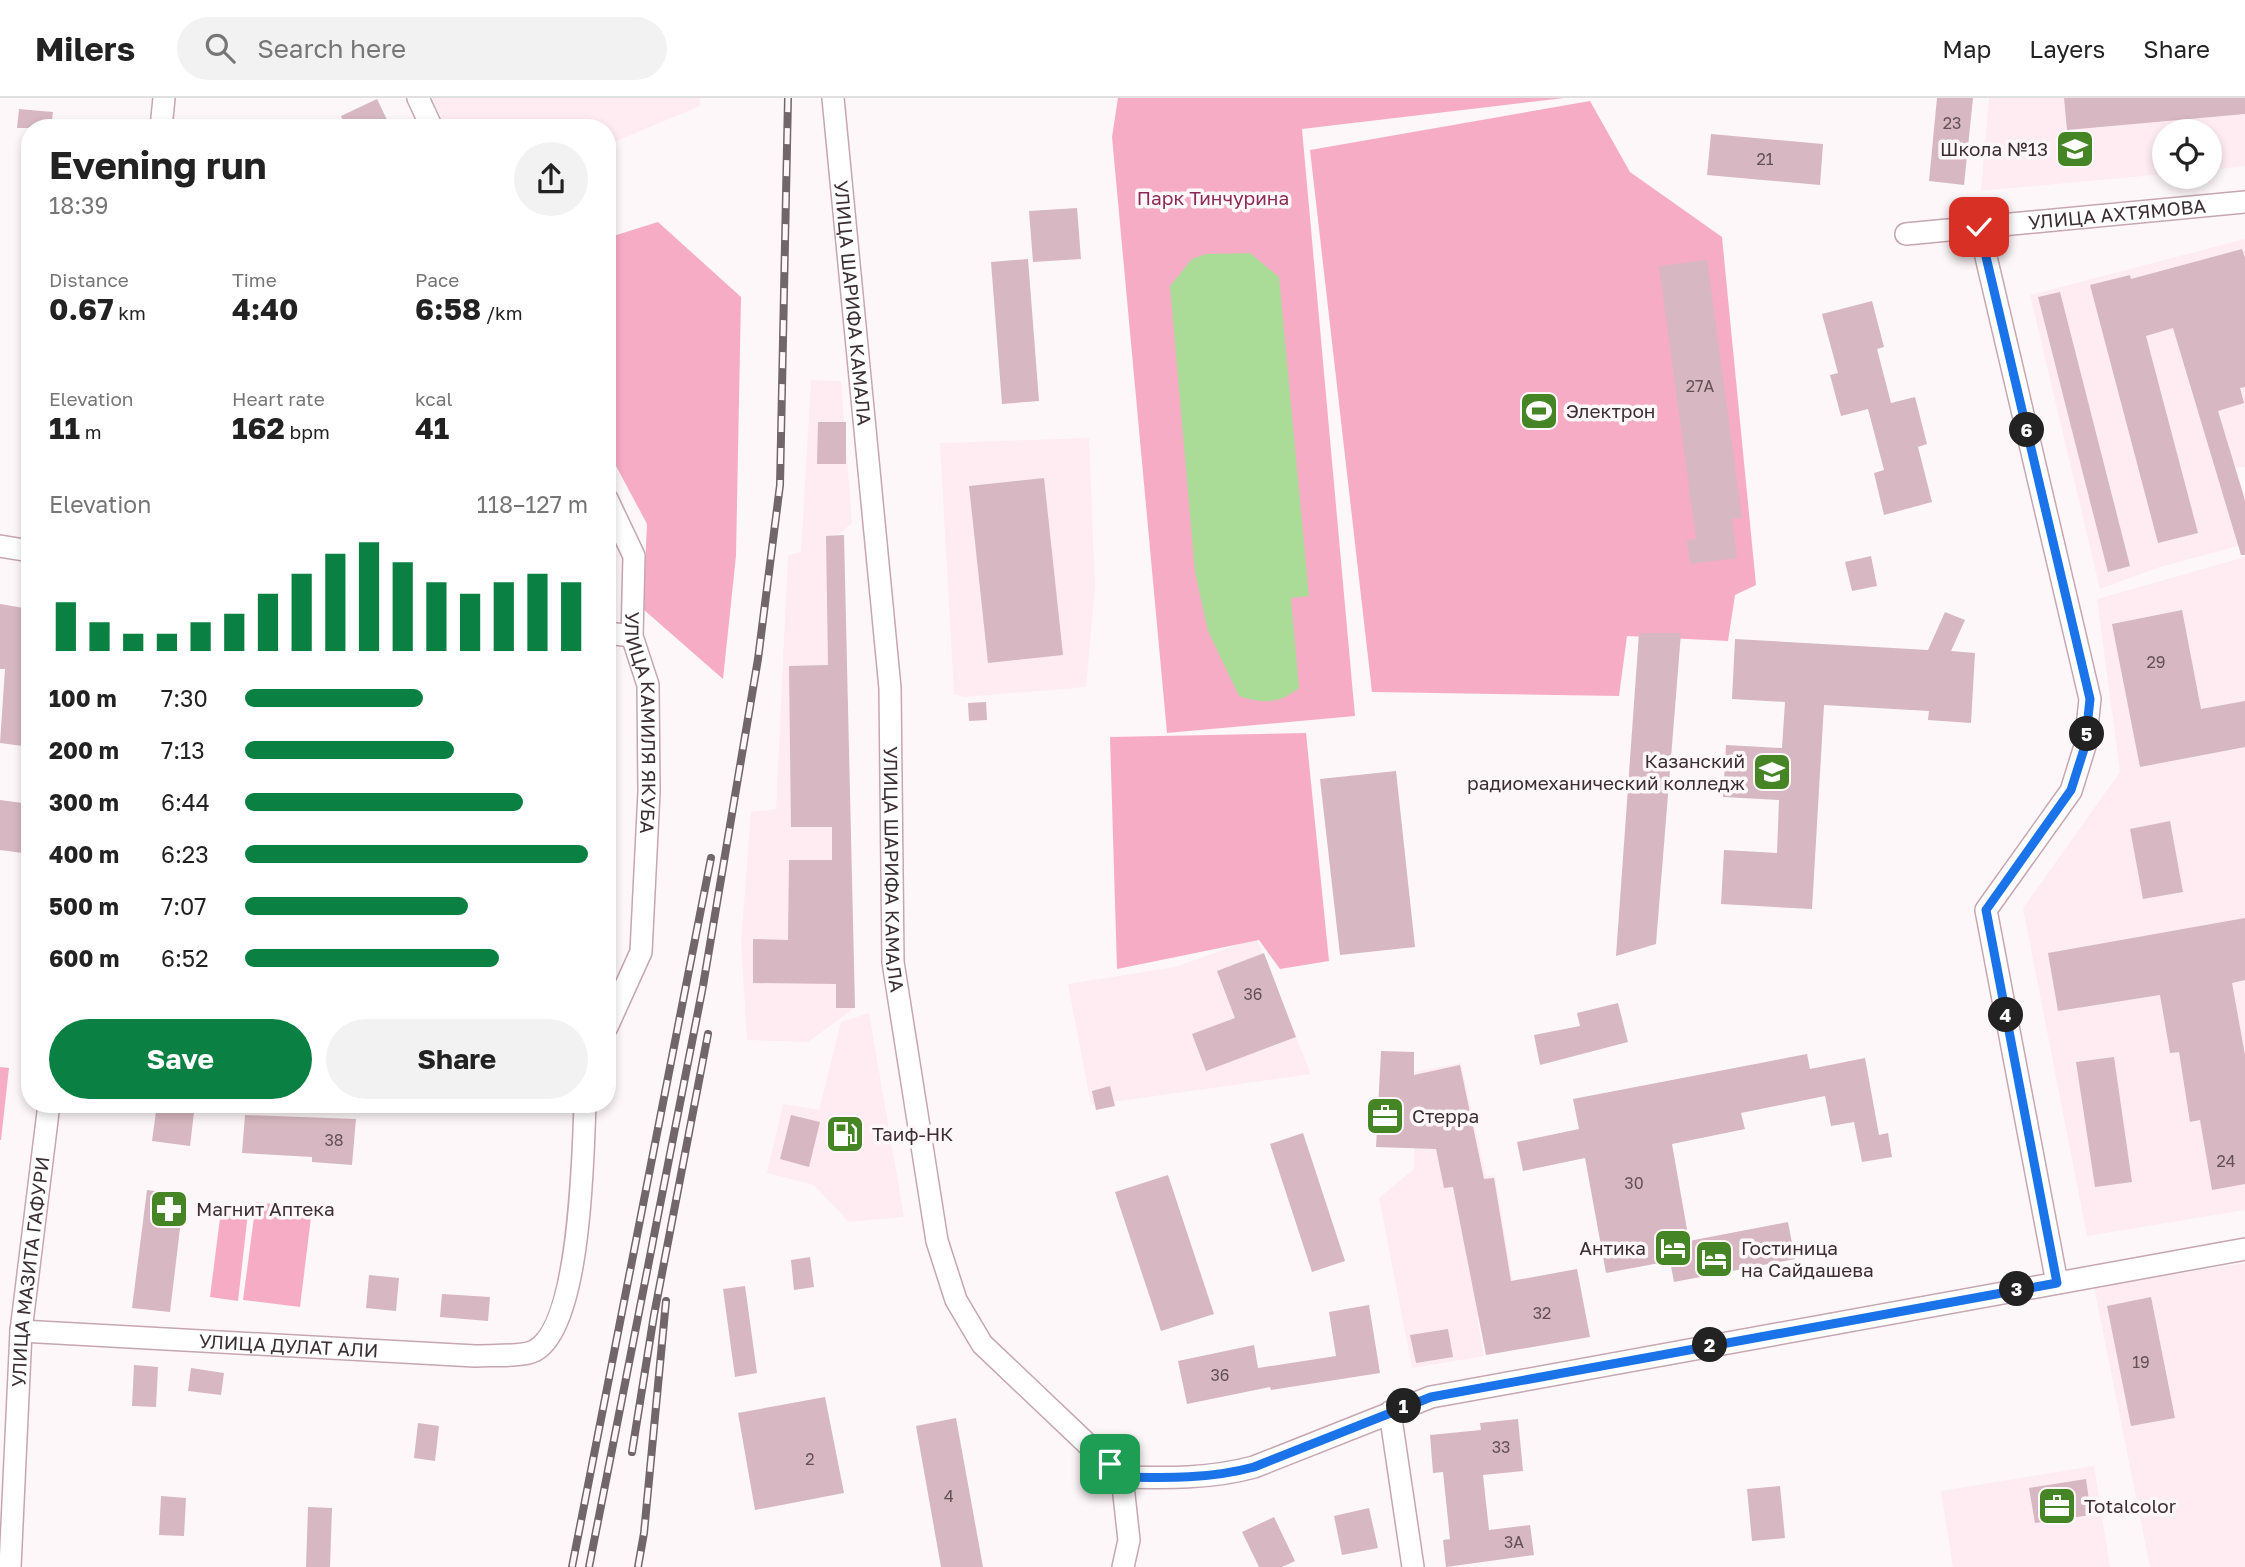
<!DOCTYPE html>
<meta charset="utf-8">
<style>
:root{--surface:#fff;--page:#f2f2f2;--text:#222;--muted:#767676;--line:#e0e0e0;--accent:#0b8043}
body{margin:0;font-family:"Golos Text",sans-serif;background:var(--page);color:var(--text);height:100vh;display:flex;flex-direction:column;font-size:26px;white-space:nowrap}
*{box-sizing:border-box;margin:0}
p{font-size:23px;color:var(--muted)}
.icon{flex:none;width:38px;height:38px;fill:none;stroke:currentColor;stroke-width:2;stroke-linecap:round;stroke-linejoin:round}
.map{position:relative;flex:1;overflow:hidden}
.sheet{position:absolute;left:21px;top:21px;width:595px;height:994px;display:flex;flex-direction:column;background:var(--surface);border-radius:28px;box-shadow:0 4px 10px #0003}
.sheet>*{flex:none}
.fabs{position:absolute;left:2152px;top:21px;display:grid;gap:14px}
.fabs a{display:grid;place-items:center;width:70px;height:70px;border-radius:50%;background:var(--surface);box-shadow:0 4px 10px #0003;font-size:35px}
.pin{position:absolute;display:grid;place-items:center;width:60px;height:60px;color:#fff;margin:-30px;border-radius:14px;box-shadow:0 4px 10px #0006}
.km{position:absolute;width:35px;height:35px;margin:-18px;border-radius:50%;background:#222;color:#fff;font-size:19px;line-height:35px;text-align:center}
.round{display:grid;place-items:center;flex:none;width:74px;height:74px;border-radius:37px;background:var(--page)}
.headline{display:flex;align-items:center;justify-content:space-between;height:119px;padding:0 28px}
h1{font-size:38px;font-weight:700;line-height:52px}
.stats{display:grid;grid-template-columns:repeat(3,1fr);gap:10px;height:119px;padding:7px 28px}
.stats div{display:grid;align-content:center}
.stats b{font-size:30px;font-weight:700}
.stats small{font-size:19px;font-weight:400}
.stats p{font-size:19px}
.chart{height:196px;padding:14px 28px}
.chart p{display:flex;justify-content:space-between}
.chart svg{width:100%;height:126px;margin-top:7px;stroke:var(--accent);stroke-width:6}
.action{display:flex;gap:14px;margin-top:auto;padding:14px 28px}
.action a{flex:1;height:80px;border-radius:42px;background:var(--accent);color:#fff;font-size:28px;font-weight:700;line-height:80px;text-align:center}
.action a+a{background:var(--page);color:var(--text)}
ul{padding:0 28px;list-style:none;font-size:23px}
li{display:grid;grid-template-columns:112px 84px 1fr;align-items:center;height:52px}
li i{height:18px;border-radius:9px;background:var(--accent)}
header{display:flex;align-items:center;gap:42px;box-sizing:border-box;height:98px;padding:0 35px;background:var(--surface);border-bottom:2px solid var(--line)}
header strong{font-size:33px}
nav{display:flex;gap:38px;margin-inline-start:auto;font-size:24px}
.search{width:490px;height:63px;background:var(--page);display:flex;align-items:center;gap:18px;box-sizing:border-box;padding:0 24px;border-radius:38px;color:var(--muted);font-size:26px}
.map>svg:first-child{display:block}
.built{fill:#feecf2}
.green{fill:#f7acc6}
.water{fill:#abdc97}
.building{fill:#d7b7c1}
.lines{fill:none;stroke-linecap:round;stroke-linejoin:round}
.minor-casing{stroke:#c6a6b0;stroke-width:24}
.minor{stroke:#fff;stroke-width:21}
.rail-casing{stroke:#716669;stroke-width:8}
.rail{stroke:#fef7f9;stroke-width:5;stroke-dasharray:16;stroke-linecap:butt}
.route-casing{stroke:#fff;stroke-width:14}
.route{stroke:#1a73e8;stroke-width:9}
.labels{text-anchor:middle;stroke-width:7;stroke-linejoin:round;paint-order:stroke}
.number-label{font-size:16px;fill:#635156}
.poi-label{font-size:19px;fill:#3c2f33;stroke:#fef7f9;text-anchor:start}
.park-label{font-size:19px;fill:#8b2b55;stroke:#fef7f9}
.street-label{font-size:19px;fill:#3c2f33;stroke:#fef7f9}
</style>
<header>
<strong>Milers</strong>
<div class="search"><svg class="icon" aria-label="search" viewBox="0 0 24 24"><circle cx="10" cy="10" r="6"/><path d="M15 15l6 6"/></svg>Search here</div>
<nav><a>Map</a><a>Layers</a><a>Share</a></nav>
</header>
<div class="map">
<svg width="2245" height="1469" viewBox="0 0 2245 1469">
<rect width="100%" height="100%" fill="#fef7f9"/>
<g class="built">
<polygon points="432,0 700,0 700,8 607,47 607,30 447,30"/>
<polygon points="1989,0 2245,0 2245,68 2210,72 2210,33 2165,33 2165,76 1981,93"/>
<polygon points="2245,141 2245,369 2231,370 2245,446 2160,469 2100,491 2030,197"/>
<polygon points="811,282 841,283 852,425 833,441 853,911 808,944 747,942 741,844 751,714 776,711 788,457 801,454"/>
<polygon points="1089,340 1095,489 1086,589 964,599 954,596 940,345"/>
<polygon points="2245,459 2245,1112 2087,1138 2023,810 2120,674 2097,501"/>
<polygon points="1256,840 1311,976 1091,1007 1068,886 1175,869"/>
<polygon points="869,915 904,1119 849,1124 814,1087 767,1075 783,1006 819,1012 841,924"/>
<polygon points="1461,965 1486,1079 1495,1077 1517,1211 1477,1219 1484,1258 1412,1270 1379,1100 1414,1071 1415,974"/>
<polygon points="2245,1165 2245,1469 2150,1469 2094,1189"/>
<polygon points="2094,1368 2110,1469 1953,1469 1941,1393"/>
</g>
<g class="green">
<polygon points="1118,0 1564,0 1302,31 1355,618 1167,635 1112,39"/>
<polygon points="1590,3 1630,74 1722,139 1756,487 1735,497 1728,543 1627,538 1619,598 1372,594 1310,52"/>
<polygon points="658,124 741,199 736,458 723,581 643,511 647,426 607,351 607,140"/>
<polygon points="1306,635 1329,863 1280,871 1259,842 1117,871 1110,639"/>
<polygon points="0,969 9,970 1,1042 0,1042"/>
<polygon points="256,1104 312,1111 300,1209 243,1202"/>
<polygon points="221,1112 248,1115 238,1203 210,1199"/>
</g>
<path class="water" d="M1250 155 1279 179 1309 498 1291 500 1299 590C1279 606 1263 606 1239 598L1208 533 1195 474 1170 188 1192 161 1206 156Z"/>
<g class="building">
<polygon points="1937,0 1973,0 1964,87 1929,83"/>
<polygon points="2064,0 2245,0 2245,16 2067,32"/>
<polygon points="377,1 391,30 346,30 341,18"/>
<polygon points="19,11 53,14 51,30 17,30"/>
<polygon points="1711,36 1823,46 1820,87 1707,77"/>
<polygon points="1077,110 1081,161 1033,164 1029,113"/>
<polygon points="2242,151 2245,160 2245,289 2240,290 2244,305 2218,313 2245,402 2245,457 2241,457 2173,230 2146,238 2198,435 2158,445 2090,187 2130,177 2131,181"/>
<polygon points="1028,161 1039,303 1002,306 991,164"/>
<polygon points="1707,162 1742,420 1732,421 1737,460 1690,466 1687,442 1696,441 1659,168"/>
<polygon points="2060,194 2130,468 2108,474 2038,199"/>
<polygon points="1872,203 1884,249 1877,251 1891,305 1915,299 1927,346 1918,349 1932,404 1884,417 1874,375 1884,372 1868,311 1841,318 1830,277 1838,275 1822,216"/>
<polygon points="818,324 846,324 846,366 817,366"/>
<polygon points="1044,380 1063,557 988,565 969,388"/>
<polygon points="844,437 855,910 836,910 836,886 753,885 753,841 788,842 789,762 832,762 832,729 791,729 789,568 828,567 826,438"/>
<polygon points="1871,458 1877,488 1852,493 1845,464"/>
<polygon points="0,506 30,511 30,649 0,645 5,571 0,571"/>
<polygon points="2182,512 2201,611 2245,603 2245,649 2140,669 2112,526"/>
<polygon points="1945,514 1965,522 1951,553 1975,555 1971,625 1928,622 1929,613 1824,607 1812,811 1721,806 1724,752 1777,755 1779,702 1723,699 1726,647 1782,650 1785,604 1732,601 1735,541 1928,552"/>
<polygon points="1639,535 1681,535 1656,846 1616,858"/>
<polygon points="986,604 987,622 969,623 968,605"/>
<polygon points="1396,673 1415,849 1340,857 1320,681"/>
<polygon points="0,702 30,706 30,756 0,752"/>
<polygon points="2170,723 2183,794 2143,801 2130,731"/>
<polygon points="2245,820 2245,882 2232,885 2245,957 2245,1086 2212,1092 2200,1022 2190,1024 2179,954 2170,955 2160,897 2058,913 2048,855"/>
<polygon points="1264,855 1296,939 1206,973 1192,936 1235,920 1217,873"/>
<polygon points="1618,905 1628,944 1540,967 1534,937 1580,928 1577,915"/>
<polygon points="1381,953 1414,954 1414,977 1460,967 1484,1081 1494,1080 1511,1183 1577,1171 1590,1239 1486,1257 1453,1089 1444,1090 1436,1051 1376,1049"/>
<polygon points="1807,956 1810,971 1865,960 1879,1037 1888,1035 1892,1059 1862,1064 1854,1024 1831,1028 1825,998 1741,1015 1745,1031 1672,1046 1689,1143 1788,1124 1795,1161 1674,1184 1670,1163 1606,1175 1585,1060 1523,1073 1517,1044 1579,1031 1573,1001"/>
<polygon points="2114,959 2132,1084 2095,1089 2076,964"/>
<polygon points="1110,988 1115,1008 1096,1012 1092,993"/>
<polygon points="157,1006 195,1006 190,1048 152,1043"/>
<polygon points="245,1017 356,1021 352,1067 312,1064 312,1059 242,1055"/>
<polygon points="791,1017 820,1024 809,1069 780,1061"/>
<polygon points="1303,1035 1345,1163 1312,1174 1270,1046"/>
<polygon points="1168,1077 1214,1216 1161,1233 1115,1094"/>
<polygon points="147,1092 184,1097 170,1214 132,1210"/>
<polygon points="810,1159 814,1189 794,1192 791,1162"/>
<polygon points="369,1177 399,1180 396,1213 366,1210"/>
<polygon points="745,1188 757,1275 735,1279 723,1191"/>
<polygon points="442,1196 490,1199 488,1223 440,1219"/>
<polygon points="2151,1199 2175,1320 2131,1328 2107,1208"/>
<polygon points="1369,1207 1380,1275 1271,1292 1270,1289 1187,1306 1178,1263 1254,1247 1258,1270 1336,1258 1329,1214"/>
<polygon points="1448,1231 1453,1259 1416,1265 1410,1237"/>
<polygon points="134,1267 158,1269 156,1309 132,1308"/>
<polygon points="191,1270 224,1275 221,1297 188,1293"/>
<polygon points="825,1299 844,1395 755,1412 738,1315"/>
<polygon points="956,1320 983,1469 941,1469 916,1328"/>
<polygon points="1518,1321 1523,1373 1483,1377 1489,1432 1530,1427 1534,1457 1446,1469 1443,1442 1450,1441 1443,1374 1433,1375 1430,1337 1481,1332 1480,1325"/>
<polygon points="418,1325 439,1328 435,1363 414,1360"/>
<polygon points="2086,1381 2091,1417 2035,1425 2029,1390"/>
<polygon points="1780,1388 1785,1440 1752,1443 1747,1391"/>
<polygon points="161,1398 186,1400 184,1438 159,1437"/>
<polygon points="308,1409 332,1410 330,1469 306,1469"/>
<polygon points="1369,1410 1378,1450 1342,1457 1334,1418"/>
<polygon points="1274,1419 1295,1463 1282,1469 1259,1469 1242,1434"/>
</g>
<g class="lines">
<defs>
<g id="minor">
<polyline points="418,0 432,30"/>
<path id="s1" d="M833 0 890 590 893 864 937 1143 956 1202 982 1246 1122 1379 1129 1442 1123 1469"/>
<polyline points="161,30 164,0"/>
<polyline points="1979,129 2090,601 2085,648 2071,693 1986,812 2057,1185"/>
<path id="s2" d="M1906 136 2245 104"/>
<path id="s3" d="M607 401 634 458 632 538 648 587 649 694 641 854 607 929"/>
<polyline points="0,448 30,453"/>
<polyline points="607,535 632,538"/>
<path id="s4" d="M21 1233 475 1258C489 1257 523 1259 534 1253 581 1230 583 1055 585 1006"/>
<polyline points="1390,1314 1413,1469"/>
<path d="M1122 1379C1167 1380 1210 1381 1254 1369L1431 1299 2245 1151"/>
<path id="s5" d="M10 1469 21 1233 49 1006"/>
</g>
</defs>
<use href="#minor" class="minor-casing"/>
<use href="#minor" class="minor"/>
<defs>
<g id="rail">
<polyline points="632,1354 654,1217 708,936"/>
<polyline points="572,1469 711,760"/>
<polyline points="589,1469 703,888 758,561 780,387 788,0"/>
<polyline points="638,1469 644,1435 666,1203"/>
</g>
</defs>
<use href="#rail" class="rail-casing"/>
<use href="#rail" class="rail"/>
</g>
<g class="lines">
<defs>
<path id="route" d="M1110 1366 1122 1379C1167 1380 1210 1381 1254 1369L1431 1299 2057 1185 1986 812 2071 692 2085 648 2090 601 1979 129"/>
</defs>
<use href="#route" class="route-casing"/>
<use href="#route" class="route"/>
</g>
<defs>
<symbol id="school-square" viewBox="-11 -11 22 22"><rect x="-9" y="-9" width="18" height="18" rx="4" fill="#468525" stroke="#fef7f9"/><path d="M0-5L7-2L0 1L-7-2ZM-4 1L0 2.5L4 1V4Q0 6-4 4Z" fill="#fff"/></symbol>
<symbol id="stadium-square" viewBox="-11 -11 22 22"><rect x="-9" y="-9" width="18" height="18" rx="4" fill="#468525" stroke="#fef7f9"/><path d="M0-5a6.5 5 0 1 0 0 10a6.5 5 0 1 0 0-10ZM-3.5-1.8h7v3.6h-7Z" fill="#fff"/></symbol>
<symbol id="university-square" viewBox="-11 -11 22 22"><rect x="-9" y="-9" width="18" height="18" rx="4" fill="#468525" stroke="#fef7f9"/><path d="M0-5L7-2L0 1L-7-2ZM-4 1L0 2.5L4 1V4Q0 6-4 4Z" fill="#fff"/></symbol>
<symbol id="office-square" viewBox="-11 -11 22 22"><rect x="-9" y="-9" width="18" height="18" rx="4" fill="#468525" stroke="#fef7f9"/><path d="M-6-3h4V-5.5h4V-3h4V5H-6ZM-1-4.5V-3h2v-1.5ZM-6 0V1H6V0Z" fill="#fff"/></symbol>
<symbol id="fuel-square" viewBox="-11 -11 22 22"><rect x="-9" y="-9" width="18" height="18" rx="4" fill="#468525" stroke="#fef7f9"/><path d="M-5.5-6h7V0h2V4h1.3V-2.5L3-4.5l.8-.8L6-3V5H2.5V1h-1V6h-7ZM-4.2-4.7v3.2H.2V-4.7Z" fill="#fff"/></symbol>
<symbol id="pharmacy-square" viewBox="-11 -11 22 22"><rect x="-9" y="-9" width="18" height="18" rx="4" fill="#468525" stroke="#fef7f9"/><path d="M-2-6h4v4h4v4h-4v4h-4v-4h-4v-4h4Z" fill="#fff"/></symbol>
<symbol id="hotel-square" viewBox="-11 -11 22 22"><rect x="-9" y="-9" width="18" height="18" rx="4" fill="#468525" stroke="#fef7f9"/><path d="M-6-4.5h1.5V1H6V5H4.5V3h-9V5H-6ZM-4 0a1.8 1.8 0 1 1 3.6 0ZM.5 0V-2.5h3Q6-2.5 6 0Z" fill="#fff"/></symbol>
</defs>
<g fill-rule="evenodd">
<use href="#school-square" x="2053" y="29" width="44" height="44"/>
<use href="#stadium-square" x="1517" y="291" width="44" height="44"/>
<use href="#university-square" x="1750" y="652" width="44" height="44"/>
<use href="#office-square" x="1363" y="996" width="44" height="44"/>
<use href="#fuel-square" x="823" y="1014" width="44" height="44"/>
<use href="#pharmacy-square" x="147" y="1089" width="44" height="44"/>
<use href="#hotel-square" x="1651" y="1128" width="44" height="44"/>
<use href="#hotel-square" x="1692" y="1139" width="44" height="44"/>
<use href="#office-square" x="2035" y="1386" width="44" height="44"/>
</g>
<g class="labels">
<g class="number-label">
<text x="1952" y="31">23</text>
<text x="1765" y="67">21</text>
<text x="1700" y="294">27А</text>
<text x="2156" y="570">29</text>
<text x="1253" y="902">36</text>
<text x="334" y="1048">38</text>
<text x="2226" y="1069">24</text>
<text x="1634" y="1091">30</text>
<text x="1542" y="1221">32</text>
<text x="2141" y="1270">19</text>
<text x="1220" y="1283">36</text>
<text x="1501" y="1355">33</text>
<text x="810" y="1367">2</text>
<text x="949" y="1404">4</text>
<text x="1514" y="1450">3А</text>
</g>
<g class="poi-label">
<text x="2048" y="58" text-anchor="end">Школа №13</text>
<text x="1566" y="320">Электрон</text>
<text x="1745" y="670" text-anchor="end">Казанский<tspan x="1745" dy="22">радиомеханический колледж</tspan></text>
<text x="1412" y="1025">Стерра</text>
<text x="872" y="1043">Таиф-НК</text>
<text x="196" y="1118">Магнит Аптека</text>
<text x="1646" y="1157" text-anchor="end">Антика</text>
<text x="1741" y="1157">Гостиница<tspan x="1741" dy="22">на Сайдашева</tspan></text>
<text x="2084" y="1415">Totalcolor</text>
</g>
<g class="park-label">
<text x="1213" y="107">Парк Тинчурина</text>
</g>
<g class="street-label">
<text dy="7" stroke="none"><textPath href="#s2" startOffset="212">УЛИЦА АХТЯМОВА</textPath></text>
<text dy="7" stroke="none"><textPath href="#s1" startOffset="206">УЛИЦА ШАРИФА КАМАЛА</textPath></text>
<text dy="7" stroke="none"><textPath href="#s3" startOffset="231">УЛИЦА КАМИЛЯ ЯКУБА</textPath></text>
<text dy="7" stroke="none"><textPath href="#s1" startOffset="774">УЛИЦА ШАРИФА КАМАЛА</textPath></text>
<text dy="7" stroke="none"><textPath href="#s5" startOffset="296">УЛИЦА МАЗИТА ГАФУРИ</textPath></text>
<text dy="7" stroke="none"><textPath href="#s4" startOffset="268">УЛИЦА ДУЛАТ АЛИ</textPath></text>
</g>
</g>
</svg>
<div class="fabs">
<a><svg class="icon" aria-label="locate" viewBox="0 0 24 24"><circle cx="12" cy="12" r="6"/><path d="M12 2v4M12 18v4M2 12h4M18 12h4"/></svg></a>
</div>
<div class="pin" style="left:1110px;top:1366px;background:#1e9e55"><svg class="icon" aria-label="arrive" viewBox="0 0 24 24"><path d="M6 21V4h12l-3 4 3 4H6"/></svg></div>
<div class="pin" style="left:1979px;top:129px;background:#d93025"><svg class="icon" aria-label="check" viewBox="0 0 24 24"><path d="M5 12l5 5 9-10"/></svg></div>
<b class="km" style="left:1404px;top:1308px">1</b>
<b class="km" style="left:1710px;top:1247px">2</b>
<b class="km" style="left:2017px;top:1191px">3</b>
<b class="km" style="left:2006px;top:917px">4</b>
<b class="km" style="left:2087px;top:636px">5</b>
<b class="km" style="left:2027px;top:332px">6</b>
<section class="sheet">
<div class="headline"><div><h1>Evening run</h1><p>18:39</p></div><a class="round"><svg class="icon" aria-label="share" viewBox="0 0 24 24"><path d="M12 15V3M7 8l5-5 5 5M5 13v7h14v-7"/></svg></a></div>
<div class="stats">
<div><p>Distance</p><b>0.67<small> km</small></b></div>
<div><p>Time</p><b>4:40</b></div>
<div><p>Pace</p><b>6:58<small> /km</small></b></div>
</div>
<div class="stats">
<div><p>Elevation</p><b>11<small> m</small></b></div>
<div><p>Heart rate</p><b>162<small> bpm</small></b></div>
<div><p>kcal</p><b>41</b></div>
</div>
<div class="chart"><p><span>Elevation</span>118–127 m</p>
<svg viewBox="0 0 160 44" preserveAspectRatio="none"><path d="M5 44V27M15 44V34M25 44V38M35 44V38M45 44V34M55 44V31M65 44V24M75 44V17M85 44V10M95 44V6M105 44V13M115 44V20M125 44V24M135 44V20M145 44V17M155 44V20"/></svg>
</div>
<ul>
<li><b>100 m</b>7:30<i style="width:52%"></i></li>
<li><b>200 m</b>7:13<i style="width:61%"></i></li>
<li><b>300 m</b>6:44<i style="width:81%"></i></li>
<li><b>400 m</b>6:23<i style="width:100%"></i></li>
<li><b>500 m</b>7:07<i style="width:65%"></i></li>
<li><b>600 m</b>6:52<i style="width:74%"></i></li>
</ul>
<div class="action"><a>Save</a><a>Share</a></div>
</section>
</div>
